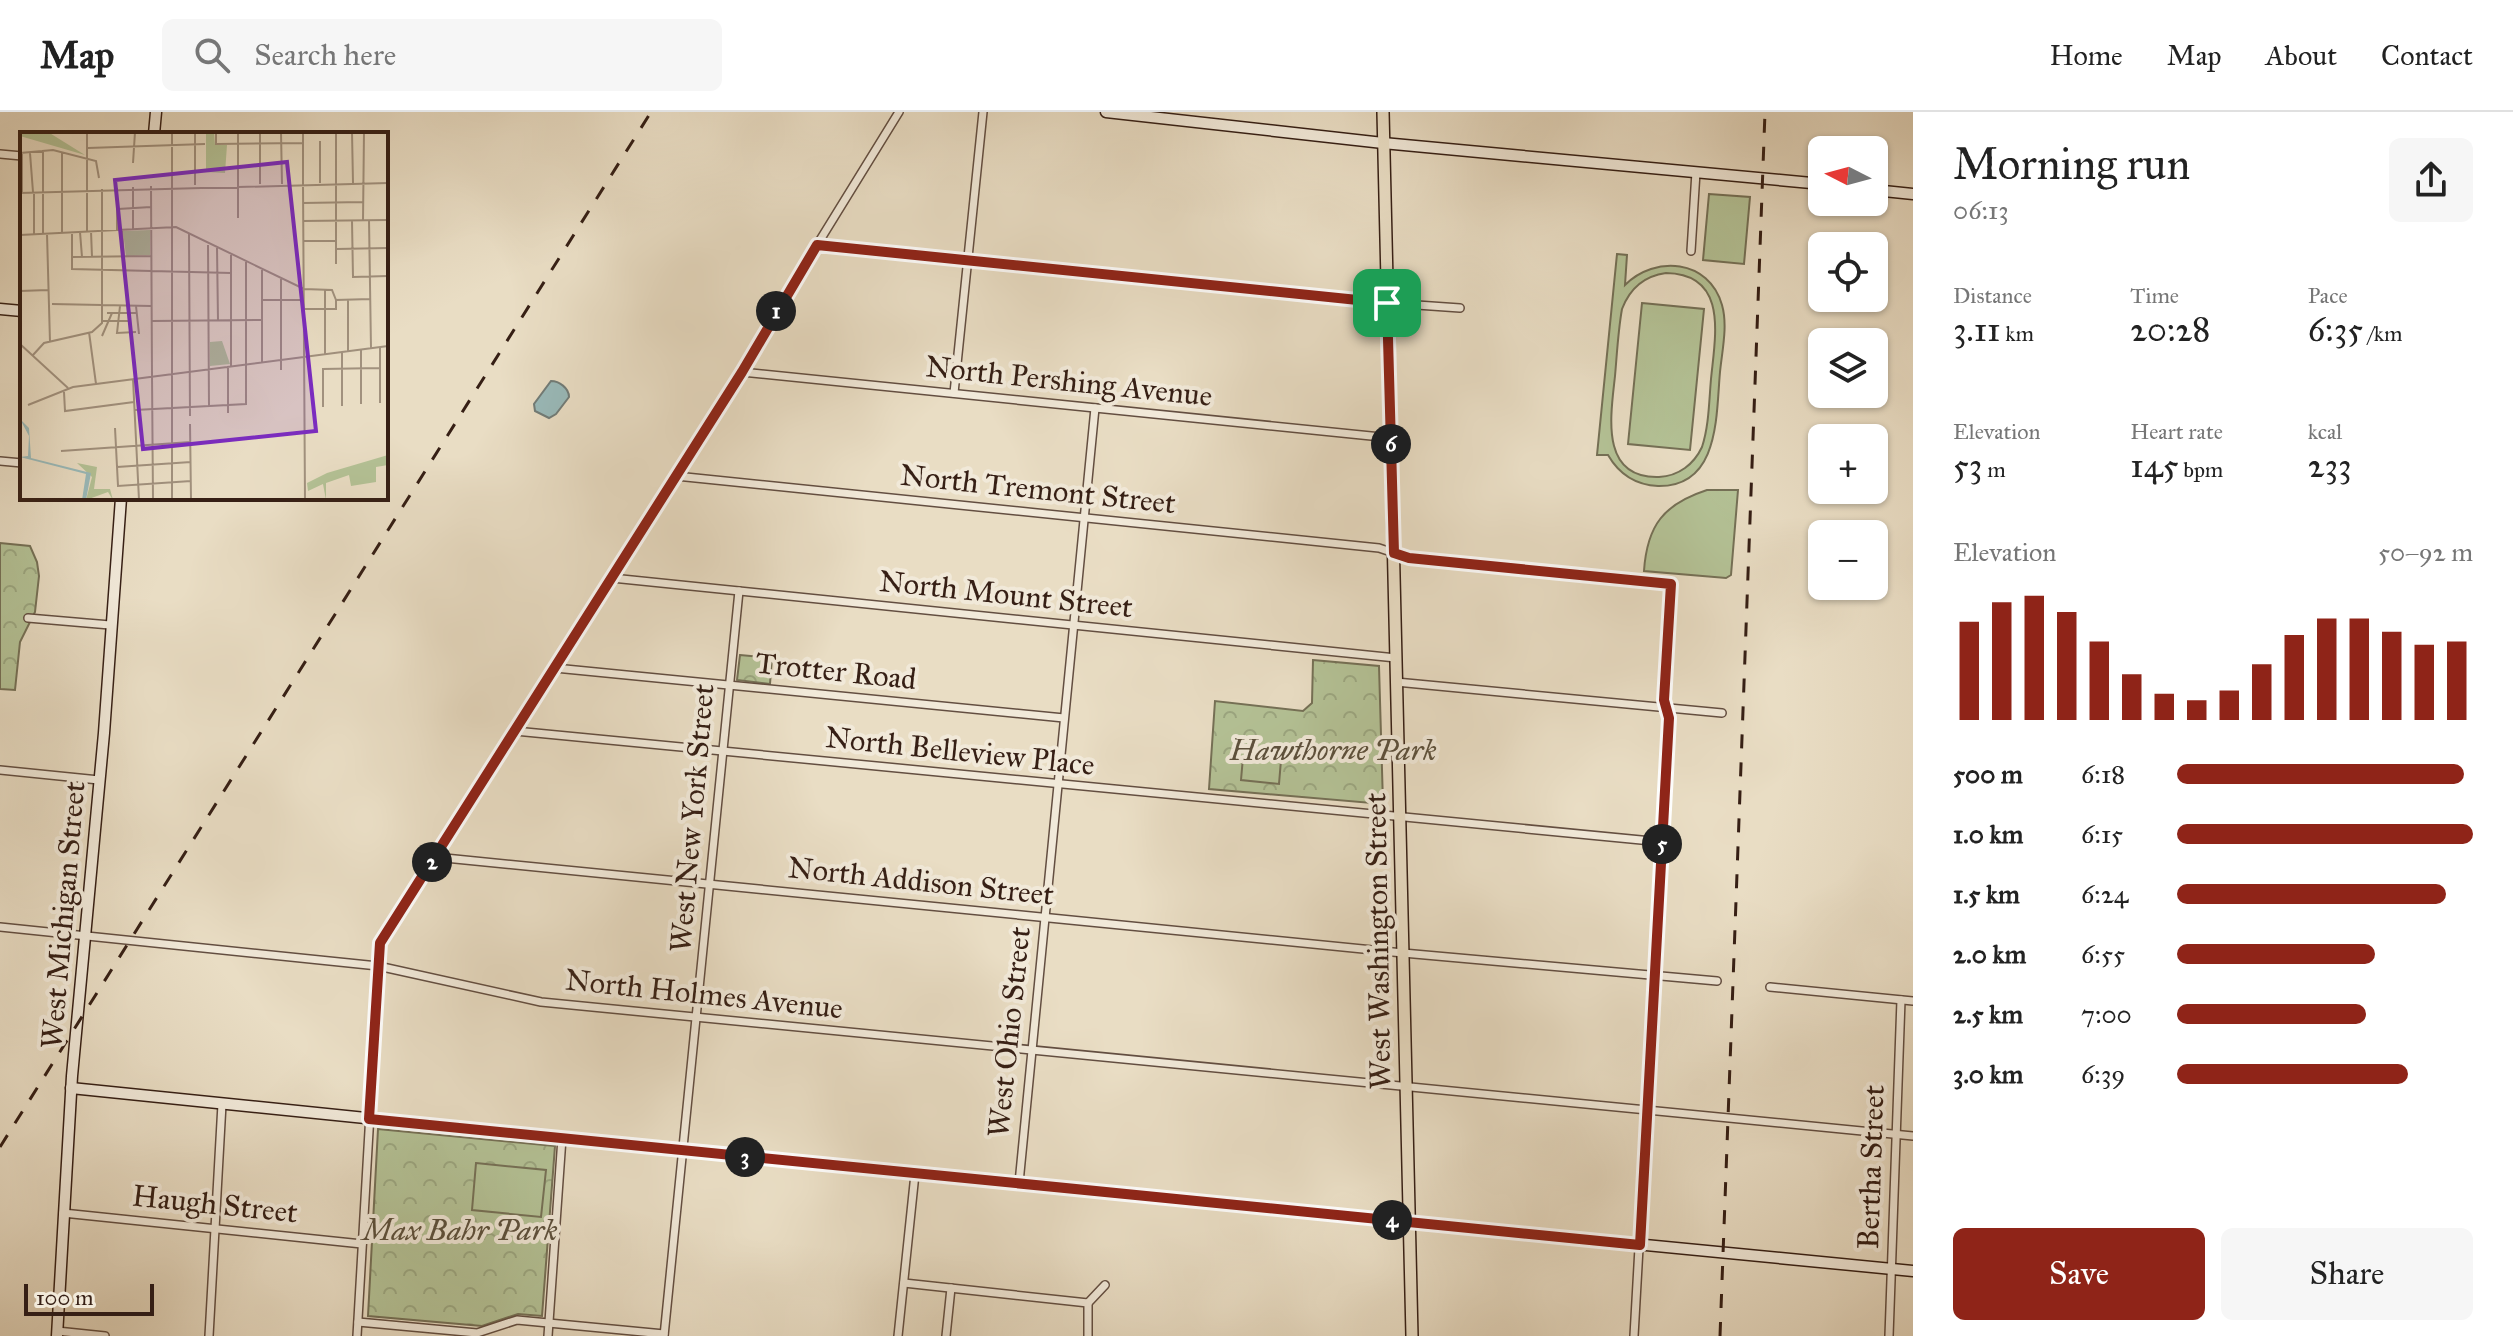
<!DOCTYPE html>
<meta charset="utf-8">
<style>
:root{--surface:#fff;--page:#f6f6f6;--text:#222;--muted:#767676;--line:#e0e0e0;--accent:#8f2418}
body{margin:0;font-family:"IM FELL Great Primer",serif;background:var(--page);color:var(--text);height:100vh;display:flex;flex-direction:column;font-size:30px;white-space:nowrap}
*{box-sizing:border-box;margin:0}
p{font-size:26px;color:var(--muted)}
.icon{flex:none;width:44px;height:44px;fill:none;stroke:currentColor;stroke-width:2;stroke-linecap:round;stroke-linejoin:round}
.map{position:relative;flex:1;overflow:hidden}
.side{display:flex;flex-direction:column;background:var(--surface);width:600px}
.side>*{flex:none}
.needle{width:52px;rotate:276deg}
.buttons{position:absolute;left:1808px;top:24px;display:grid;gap:16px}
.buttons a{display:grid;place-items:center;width:80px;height:80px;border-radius:12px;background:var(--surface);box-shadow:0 2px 6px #0004;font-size:40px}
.scale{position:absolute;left:24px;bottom:20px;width:130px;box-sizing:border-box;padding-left:8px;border:4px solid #361f15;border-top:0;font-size:22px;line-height:28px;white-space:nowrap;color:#361f15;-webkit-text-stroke:6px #f1e9d9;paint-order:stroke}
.pin{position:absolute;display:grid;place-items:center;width:68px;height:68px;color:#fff;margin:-34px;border-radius:16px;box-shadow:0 4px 12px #0006}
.km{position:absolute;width:40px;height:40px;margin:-20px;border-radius:50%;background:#222;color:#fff;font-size:22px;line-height:40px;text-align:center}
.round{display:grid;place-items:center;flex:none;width:84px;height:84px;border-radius:12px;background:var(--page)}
.overview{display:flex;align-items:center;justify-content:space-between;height:136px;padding:0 40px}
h1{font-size:44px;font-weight:600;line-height:60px}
.figures{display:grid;grid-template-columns:repeat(3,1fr);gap:12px;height:136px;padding:8px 40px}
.figures div{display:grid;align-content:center}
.figures b{font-size:34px;font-weight:600}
.figures small{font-size:22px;font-weight:400}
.figures p{font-size:22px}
.chart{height:224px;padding:16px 40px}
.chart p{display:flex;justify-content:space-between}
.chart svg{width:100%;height:144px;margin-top:8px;stroke:var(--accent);stroke-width:6}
.cta{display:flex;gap:16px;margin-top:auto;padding:16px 40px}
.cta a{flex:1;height:92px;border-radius:12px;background:var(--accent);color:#fff;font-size:32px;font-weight:600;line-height:92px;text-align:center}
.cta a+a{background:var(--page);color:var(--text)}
ul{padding:0 40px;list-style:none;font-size:26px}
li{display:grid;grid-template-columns:128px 96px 1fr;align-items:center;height:60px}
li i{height:20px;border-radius:10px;background:var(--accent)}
header{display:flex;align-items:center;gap:48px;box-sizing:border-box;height:112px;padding:0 40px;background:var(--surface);border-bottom:2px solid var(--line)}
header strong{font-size:38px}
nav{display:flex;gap:44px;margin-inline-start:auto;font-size:28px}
.search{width:560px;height:72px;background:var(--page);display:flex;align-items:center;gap:20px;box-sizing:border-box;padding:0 28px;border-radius:12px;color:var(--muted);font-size:30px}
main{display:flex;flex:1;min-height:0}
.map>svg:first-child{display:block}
.park{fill:url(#park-crowns);stroke:#757056;stroke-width:2}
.garden{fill:#b4c296;stroke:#757056;stroke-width:2;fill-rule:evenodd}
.water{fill:#99baba;stroke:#717c78;stroke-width:2}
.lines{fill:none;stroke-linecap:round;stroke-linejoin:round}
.street-casing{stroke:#634e41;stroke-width:10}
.secondary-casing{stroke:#361f15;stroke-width:13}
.primary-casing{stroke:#361f15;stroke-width:14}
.street{stroke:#f1e9d9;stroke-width:7}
.secondary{stroke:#f1e9d9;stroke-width:10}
.primary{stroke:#e9ddc4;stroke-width:11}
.rail{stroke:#361f15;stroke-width:3;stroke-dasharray:14 14;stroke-linecap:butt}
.route-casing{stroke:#fff;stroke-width:16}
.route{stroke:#8f2418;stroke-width:10}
.labels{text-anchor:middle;stroke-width:8;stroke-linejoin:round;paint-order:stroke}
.street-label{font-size:30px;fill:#361f15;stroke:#f1e9d9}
.park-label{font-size:30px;font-style:italic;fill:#5c503c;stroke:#f1e9d9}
.inset-road{fill:none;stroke:#a1917e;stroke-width:2}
.view{fill:#7b2cbf;fill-opacity:0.15;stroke:#7b2cbf;stroke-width:4}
.inset-edge{fill:none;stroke:#361f15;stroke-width:4}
</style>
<header>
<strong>Map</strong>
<div class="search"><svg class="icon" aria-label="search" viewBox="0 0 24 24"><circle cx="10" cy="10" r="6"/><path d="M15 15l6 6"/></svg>Search here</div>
<nav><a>Home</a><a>Map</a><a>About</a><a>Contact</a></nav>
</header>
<main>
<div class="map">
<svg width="1913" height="1224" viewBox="0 0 1913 1224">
<defs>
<pattern id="park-crowns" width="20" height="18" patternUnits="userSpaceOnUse" patternTransform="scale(2)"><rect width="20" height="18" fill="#b4c296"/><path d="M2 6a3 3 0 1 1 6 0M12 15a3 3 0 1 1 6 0" fill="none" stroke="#9ba680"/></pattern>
</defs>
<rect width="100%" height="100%" fill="#e9ddc4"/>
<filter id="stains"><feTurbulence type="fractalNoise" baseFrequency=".0025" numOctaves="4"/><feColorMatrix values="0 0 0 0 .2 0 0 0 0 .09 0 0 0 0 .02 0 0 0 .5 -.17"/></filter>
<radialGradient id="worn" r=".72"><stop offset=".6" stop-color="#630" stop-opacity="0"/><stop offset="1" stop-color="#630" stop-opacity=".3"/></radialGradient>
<g class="park">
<polygon points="0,431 30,434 37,450 39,464 35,500 20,530 15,578 0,577"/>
<polygon points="740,543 772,546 770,572 737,568"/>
<polygon points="1313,548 1379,554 1383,692 1209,677 1215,589 1303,599 1312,591"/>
<polygon points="378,1017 555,1034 542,1204 518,1202 482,1214 368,1204"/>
</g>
<g class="garden">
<polygon points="1709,82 1750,85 1744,152 1703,148"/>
<path d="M1617 142 1627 143 1625 173C1655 143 1709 147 1722 193 1728 214 1722 239 1720 260 1716 303 1720 375 1658 374 1636 373 1619 362 1608 343H1597ZM1666 161C1729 162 1715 225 1711 267 1709 289 1709 314 1702 335 1694 352 1679 364 1659 365 1599 367 1611 302 1615 264 1617 242 1618 219 1622 197 1630 176 1644 164 1666 161Z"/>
<polygon points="1642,191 1704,197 1690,338 1628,332"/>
<path d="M1707 378H1738L1731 463 1726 466 1644 459C1647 413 1664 392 1707 378Z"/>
<polygon points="1243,645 1281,648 1279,672 1241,668"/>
<polygon points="476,1051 546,1058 541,1105 472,1098"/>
</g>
<path class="water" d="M551 269C559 269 569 276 569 285L556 302 549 306 535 299 534 292Z"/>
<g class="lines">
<defs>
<g id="street">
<polyline points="0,42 22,44"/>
<polyline points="817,133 1374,190 1460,196"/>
<polyline points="1691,139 1696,60"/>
<polyline points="742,260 1391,326"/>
<polyline points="954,281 983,0"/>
<polyline points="0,349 22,351"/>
<polyline points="676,364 1379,436 1409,446 1671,472 1664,588 1669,606 1634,1224"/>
<polyline points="612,466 1396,546"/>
<polyline points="28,506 110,513"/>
<polyline points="555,556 1064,606"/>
<polyline points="1396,570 1722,601"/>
<polyline points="515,619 1662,730"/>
<polyline points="0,658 99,668"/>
<polyline points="435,745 1403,841 1717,869"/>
<polyline points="0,815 378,854 541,890 1913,1024"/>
<polyline points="1770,875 1913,889"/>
<polyline points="1019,1071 1095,296"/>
<polyline points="63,1101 362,1132"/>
<polyline points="904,1171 1088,1191 1105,1173"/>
<polyline points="1088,1191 1088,1224"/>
<polyline points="358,1210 477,1221 517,1208 664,1222"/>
<polyline points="57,1219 105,1224"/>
<polyline points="209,1224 222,992"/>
<polyline points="357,1224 380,831 742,260 772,206 899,0"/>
<polyline points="548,1224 562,1026"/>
<polyline points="664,1224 739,479"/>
<polyline points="898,1224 915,1062"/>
<polyline points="946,1224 951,1176"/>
<polyline points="1889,1224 1901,888"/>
</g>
<g id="secondary">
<polyline points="1106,0 1383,31 1822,72"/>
<polyline points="154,22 156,0"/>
<polyline points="1874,78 1913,82"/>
<polyline points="0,197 22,199"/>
<polyline points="71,976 915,1062 1913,1159"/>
<polyline points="57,1224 72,964 104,621 121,386"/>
</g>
<polyline id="primary" points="1383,0 1412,1224"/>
</defs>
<use href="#street" class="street-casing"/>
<use href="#secondary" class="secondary-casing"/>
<use href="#primary" class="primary-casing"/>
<use href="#street" class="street"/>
<use href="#secondary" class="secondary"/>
<use href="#primary" class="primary"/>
<g class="rail">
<polyline points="0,1035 651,0"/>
<polyline points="1720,1224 1765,0"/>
</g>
</g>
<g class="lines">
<defs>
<polygon id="route" points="817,133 1387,191 1394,441 1409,446 1671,472 1664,588 1669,606 1640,1133 369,1007 380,831 742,260"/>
</defs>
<use href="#route" class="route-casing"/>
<use href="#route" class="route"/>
</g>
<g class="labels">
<g class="street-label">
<text transform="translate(1069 269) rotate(6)" y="10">North Pershing Avenue</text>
<text transform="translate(1038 377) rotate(6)" y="10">North Tremont Street</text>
<text transform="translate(1006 482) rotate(6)" y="10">North Mount Street</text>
<text transform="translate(836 559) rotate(6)" y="10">Trotter Road</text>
<text transform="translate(960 639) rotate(6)" y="10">North Belleview Place</text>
<text transform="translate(692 706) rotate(-85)" y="10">West New York Street</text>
<text transform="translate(921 769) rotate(6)" y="10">North Addison Street</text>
<text transform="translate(63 803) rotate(-85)" y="10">West Michigan Street</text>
<text transform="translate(1378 829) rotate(-91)" y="10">West Washington Street</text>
<text transform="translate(704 882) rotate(6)" y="10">North Holmes Avenue</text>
<text transform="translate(1009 920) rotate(-84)" y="10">West Ohio Street</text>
<text transform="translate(1871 1055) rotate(-88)" y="10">Bertha Street</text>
<text transform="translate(215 1092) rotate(6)" y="10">Haugh Street</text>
</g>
<g class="park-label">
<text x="1333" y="648">Hawthorne Park</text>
<text x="460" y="1128">Max Bahr Park</text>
</g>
</g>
<g transform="translate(20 20)">
<rect width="368" height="368" fill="#e9ddc4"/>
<path d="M0 0H28L65 23 0 4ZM368 323V333L356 335V350L331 354 329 343 306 351V368L303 352 288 359 287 351 307 341ZM57 331 77 335 74 357H90L93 368 88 360 66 368 72 345Z" fill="#b4c296"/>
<path d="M186 0H194L195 13H207L205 41 186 40ZM130 98V123L106 124 103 99ZM202 209 210 232 190 234V210Z" fill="#b4c296"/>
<path d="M0 287 9 296 11 326 71 341 66 368H62L66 342 0 325 8 324 9 304Z" fill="#99baba"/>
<path class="inset-road" d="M175 0V53M196 0V12L283 11M218 0V86M240 0V52M261 0 262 52M283 0V52M332 0 333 51M300 9V51M68 16 185 12M23 18V102M42 20V101M0 21 33 18 76 29 79 46M2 21V61M10 21 13 60M113 31 115 0M283 52 285 368M131 54 132 244M113 55V97M97 56V98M82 57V99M0 61 368 51M14 61V102M283 71 343 70M98 77 131 75M343 88 344 0M349 88 351 216M283 89 368 88M332 89 333 145 368 144M102 98 105 141M71 99 72 125M52 100V137L211 141M60 100 62 125M67 100V0M27 102 30 210M169 102 170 284M0 103 156 95 284 157 312 158 316 168M283 109H315M188 113 189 274M197 116 198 188M316 117 368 116M211 123V234M52 125 131 124M316 132V0M242 138V230M261 147V238M305 157V222M0 159 28 158M242 168H284M328 168V219M32 172 131 174M100 174 97 201 116 200M116 174 119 202M284 177H316V168L351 167M87 181H116M82 189H108M132 189 242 188M69 200 76 252M82 204 92 181M0 212 48 256M360 215V271M341 217V272M322 220V274M13 223 24 211 72 200 82 191V99M208 234V281M132 244 133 368M113 247 119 368M44 260 45 279 114 270M8 273 53 255 368 214M303 275V237L360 236M115 278 226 272V130M170 292 171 367M95 296 98 354 171 349M41 319 171 310M97 335 171 330M152 368V0"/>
<path class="view" d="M267 30 296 299 123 317 95 48Z"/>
<rect width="368" height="368" class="inset-edge"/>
</g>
<rect width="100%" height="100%" filter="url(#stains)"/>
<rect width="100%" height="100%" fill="url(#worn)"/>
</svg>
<div class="buttons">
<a><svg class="needle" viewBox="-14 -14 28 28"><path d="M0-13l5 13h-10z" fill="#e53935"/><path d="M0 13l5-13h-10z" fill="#767676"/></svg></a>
<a><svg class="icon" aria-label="locate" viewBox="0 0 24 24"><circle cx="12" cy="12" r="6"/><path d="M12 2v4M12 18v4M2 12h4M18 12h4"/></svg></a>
<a><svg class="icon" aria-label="layers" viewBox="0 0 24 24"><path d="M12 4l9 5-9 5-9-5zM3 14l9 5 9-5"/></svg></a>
<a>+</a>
<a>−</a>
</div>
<div class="scale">100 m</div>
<div class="pin" style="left:1387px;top:191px;background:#1e9e55"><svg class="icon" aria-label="arrive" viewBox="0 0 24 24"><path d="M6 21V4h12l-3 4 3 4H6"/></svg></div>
<b class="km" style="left:776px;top:199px">1</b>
<b class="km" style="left:432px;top:750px">2</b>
<b class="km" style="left:745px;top:1045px">3</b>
<b class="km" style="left:1392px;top:1108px">4</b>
<b class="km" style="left:1662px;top:732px">5</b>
<b class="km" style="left:1391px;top:332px">6</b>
</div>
<section class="side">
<div class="overview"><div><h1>Morning run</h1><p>06:13</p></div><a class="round"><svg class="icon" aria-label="share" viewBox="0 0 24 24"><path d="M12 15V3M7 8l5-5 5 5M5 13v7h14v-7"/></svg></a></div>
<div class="figures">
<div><p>Distance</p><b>3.11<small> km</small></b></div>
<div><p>Time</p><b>20:28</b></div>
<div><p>Pace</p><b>6:35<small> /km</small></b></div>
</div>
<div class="figures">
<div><p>Elevation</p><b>53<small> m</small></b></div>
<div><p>Heart rate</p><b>145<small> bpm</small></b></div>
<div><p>kcal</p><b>233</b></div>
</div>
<div class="chart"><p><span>Elevation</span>50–92 m</p>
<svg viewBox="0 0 160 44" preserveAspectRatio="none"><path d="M5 44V14M15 44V8M25 44V6M35 44V11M45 44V20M55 44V30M65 44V36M75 44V38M85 44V35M95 44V27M105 44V18M115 44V13M125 44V13M135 44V17M145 44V21M155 44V20"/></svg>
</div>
<ul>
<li><b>500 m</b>6:18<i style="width:97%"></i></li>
<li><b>1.0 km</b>6:15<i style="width:100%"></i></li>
<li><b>1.5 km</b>6:24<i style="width:91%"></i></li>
<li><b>2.0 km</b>6:55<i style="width:67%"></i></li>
<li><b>2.5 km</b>7:00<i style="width:64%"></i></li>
<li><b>3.0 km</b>6:39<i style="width:78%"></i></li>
</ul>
<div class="cta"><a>Save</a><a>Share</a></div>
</section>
</main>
